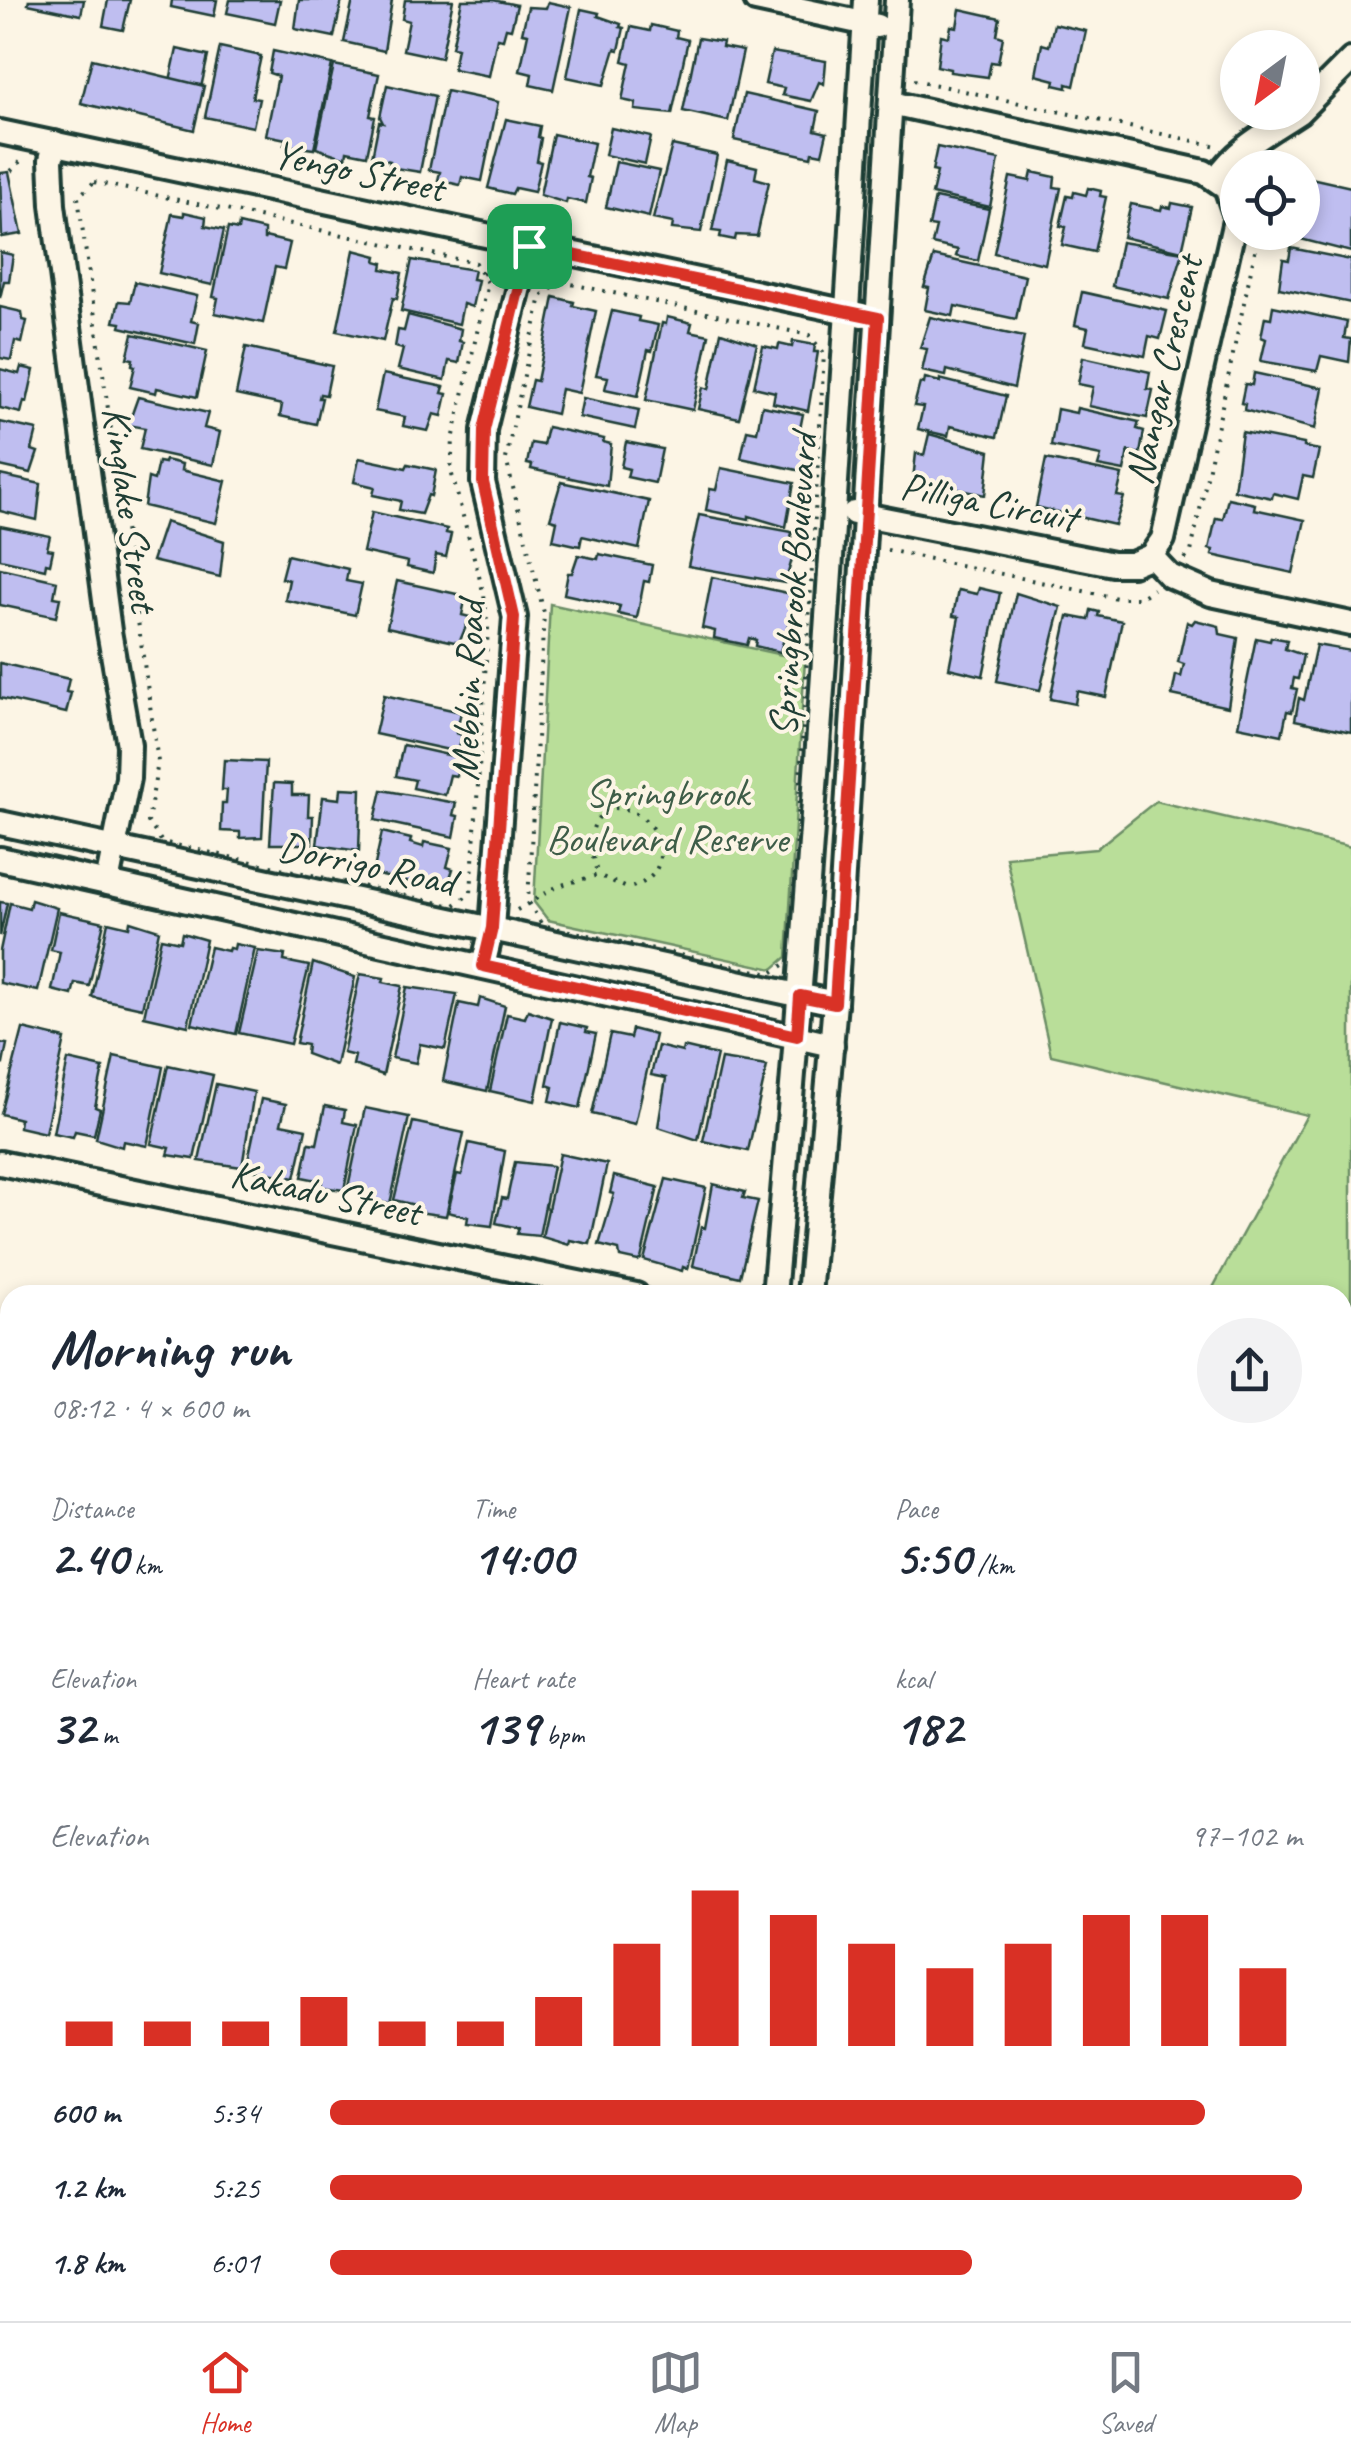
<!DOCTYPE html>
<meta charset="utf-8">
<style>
:root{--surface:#fff;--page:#f2f2f3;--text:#1f2937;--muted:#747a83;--line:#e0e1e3;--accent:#d93025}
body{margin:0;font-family:Caveat,sans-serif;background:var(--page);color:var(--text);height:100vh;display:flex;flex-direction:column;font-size:38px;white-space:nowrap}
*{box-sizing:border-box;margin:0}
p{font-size:32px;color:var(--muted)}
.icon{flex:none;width:55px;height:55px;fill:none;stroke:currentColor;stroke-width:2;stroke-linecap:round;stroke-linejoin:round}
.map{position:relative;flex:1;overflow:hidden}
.panel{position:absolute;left:0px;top:1285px;width:1352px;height:1038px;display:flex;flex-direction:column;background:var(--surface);border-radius:30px 30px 0 0;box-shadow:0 5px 15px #0003}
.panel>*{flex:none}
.needle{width:65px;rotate:212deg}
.controls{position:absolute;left:1220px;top:30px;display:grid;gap:20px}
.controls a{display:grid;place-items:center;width:100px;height:100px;border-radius:50%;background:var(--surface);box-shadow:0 5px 15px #0003;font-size:50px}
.pin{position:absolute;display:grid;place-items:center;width:85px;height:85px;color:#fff;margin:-42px;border-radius:20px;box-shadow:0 5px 15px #0006}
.round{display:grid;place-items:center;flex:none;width:105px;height:105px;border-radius:52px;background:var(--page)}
.overview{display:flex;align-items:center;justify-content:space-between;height:170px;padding:0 50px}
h1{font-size:55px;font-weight:800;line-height:75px}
.stats{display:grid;grid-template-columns:repeat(3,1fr);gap:15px;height:170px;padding:10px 50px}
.stats div{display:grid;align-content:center}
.stats b{font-size:50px;font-weight:800}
.stats small{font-size:28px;font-weight:400}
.stats p{font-size:28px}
.chart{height:280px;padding:20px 50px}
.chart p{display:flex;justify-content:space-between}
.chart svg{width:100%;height:180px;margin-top:10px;stroke:var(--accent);stroke-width:6}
ul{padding:0 50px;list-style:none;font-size:32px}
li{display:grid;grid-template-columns:160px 120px 1fr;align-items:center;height:75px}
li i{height:25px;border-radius:12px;background:var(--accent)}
.dock{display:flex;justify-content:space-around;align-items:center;height:140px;border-top:2px solid var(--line);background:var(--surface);font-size:28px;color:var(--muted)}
.dock a{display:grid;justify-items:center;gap:5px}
.dock .selected{color:var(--accent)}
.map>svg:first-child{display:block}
.green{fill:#b9de99;stroke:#6c8e66;stroke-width:2.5}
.building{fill:#bfbef0;stroke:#1f3d34;stroke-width:2.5}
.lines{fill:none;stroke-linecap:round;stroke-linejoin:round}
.minor-casing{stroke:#1f3d34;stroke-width:30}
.path{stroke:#1f3d34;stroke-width:4;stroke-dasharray:2.5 8;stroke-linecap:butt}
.minor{stroke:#fcf5e5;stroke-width:22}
.route-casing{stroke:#fff;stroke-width:20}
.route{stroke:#d93025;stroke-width:12}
.labels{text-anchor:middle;stroke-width:8;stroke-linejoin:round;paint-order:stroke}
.street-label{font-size:40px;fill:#1f3d34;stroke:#fcf5e5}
.park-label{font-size:40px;fill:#3e5d48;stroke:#fcf5e5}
</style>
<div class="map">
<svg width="1351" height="2321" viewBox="0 0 1351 2321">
<rect width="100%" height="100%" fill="#fcf5e5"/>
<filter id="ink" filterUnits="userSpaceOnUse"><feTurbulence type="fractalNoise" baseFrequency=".01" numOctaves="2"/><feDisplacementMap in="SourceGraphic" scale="20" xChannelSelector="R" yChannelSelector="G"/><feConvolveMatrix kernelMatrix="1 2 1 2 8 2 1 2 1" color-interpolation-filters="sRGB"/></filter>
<g filter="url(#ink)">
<g class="green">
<polygon points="550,604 805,660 787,957 773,969 548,920 534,902"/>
<polygon points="1156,801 1351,847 1351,1440 1343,1439 1342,1295 1209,1295 1307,1115 1051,1055 1006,857 1096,849"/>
</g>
<g class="building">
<polygon points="29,0 84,0 81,15 28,4"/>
<polygon points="108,0 130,0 123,30 103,26"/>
<polygon points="172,0 217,0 214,16 171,7"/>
<polygon points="230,0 280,0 275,23 227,13"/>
<polygon points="299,0 342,0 334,37 295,29"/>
<polygon points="353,0 392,0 384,51 344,42"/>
<polygon points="405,0 453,0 441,58 403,50 409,21 402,19"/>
<polygon points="462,0 493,0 517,5 511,29 506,28 503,39 497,38 489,76 453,69 457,48 452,47"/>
<polygon points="548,2 571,7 553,90 530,85 532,74 520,71 528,34 522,33 528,7 546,8"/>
<polygon points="581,9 599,13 598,16 621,24 620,27 624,28 619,50 615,49 604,85 567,77"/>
<polygon points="960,9 1000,18 997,35 1003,37 998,63 991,62 988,77 950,72 950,69 937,66 941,35 949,37 951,26 957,27"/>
<polygon points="1054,24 1086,31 1074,86 1067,84 1067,88 1054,85 1055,80 1036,75 1042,44 1049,46"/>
<polygon points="651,25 677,31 676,37 688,40 672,114 635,110 636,103 622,100 630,63 623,61 631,27 650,31"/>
<polygon points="698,38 723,42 722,47 743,51 728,121 683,111"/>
<polygon points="220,47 261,56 252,98 259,99 253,127 205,117"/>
<polygon points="177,49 208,56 200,92 169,85"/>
<polygon points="273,51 332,64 314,149 284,145 286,139 266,135 278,76 269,73"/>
<polygon points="772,52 826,61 824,84 819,82 811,101 782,95 784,88 765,84"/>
<polygon points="92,59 204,86 194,130 81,103"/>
<polygon points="334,65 379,74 370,116 375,117 367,155 347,151 346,158 316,148"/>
<polygon points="387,85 435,96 420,172 389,167 390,161 372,157 379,122 383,123 380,117"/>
<polygon points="446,91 498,102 482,181 462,177 460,185 438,180 440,172 429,170"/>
<polygon points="744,94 819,111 815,130 827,133 822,154 812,152 811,157 734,140"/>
<polygon points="506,119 540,126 538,137 541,138 537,161 541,162 534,192 515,188 512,194 488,188"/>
<polygon points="611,128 651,137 645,164 605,155"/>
<polygon points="553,134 594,143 587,177 591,178 586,203 567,199 566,203 540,195"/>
<polygon points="672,145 717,155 701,232 672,229 673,223 653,219"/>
<polygon points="937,147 999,160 990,207 932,194 937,172 932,171"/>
<polygon points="727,160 757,167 755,178 769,182 757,236 736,235 735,240 720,237 721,232 712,231"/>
<polygon points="616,162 659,171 649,217 606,207"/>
<polygon points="9,172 22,234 2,237 0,173"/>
<polygon points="1032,172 1055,177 1054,187 1061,188 1045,264 994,253 1010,177 1030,181"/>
<polygon points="1302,176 1351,187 1351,252 1285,235 1302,232"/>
<polygon points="1088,188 1101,191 1100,196 1106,197 1094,252 1062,245 1066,227 1060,226 1067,196 1073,197 1074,192 1086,195"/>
<polygon points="935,198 989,209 978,261 956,256 958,250 932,244 936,227 929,226"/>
<polygon points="1172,203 1192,207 1182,251 1123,237 1131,204 1161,210 1162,206 1171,208"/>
<polygon points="184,212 206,217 205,226 224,230 212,285 159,273 172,214 184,216"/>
<polygon points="239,224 264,230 264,240 265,237 290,243 284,269 275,267 263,323 215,313 218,298 213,297 228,228 238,230"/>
<polygon points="1121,242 1183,252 1169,299 1112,286"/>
<polygon points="1291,248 1351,260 1351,303 1279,288 1283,259 1289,260"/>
<polygon points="354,250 377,256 376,261 383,263 382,269 402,273 397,299 393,298 383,341 337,331"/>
<polygon points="0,252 13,255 9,281 4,281 0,298"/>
<polygon points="934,256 1025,276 1016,319 955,306 953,316 925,310 929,288 924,287"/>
<polygon points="412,260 474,270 472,279 478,280 472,307 463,304 459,324 401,311"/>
<polygon points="135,282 197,296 191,321 199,323 195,344 120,327 121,323 114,322 119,301 130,302"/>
<polygon points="1082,292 1167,311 1160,339 1149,336 1145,356 1085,343 1088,328 1075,325"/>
<polygon points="554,297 574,302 573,306 596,311 579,393 561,389 556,414 526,407 532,380 537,381"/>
<polygon points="1273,306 1347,322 1344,338 1351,339 1349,362 1321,356 1317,371 1261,361 1266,339 1261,337 1265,317 1271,318"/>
<polygon points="0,307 22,312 23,320 27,321 22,343 15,341 11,360 0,358"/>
<polygon points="612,311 639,317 638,321 658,325 652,351 648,350 638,396 605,389 608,377 596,375"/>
<polygon points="408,315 461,329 459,341 463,342 459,363 449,361 445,380 398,369 403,349 395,347 398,330 404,331"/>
<polygon points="667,317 692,323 690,331 709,335 693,410 646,400 662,323 666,324"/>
<polygon points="930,317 1024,337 1014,388 947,370 946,376 922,371 927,349 920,348"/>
<polygon points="721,332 757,344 739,418 698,409 703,387 709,389"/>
<polygon points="133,334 207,351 197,397 157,388 156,393 130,387 135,366 132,365 133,359 127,358"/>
<polygon points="793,341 815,345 814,352 818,352 808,411 773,403 775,392 754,387 763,346 778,349 779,344 792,347"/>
<polygon points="246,347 332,366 326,395 320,394 319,398 322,398 316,424 280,416 282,405 236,395"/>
<polygon points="1083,357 1150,372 1147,389 1153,390 1147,418 1089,406 1093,387 1078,384"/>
<polygon points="21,367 34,370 27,402 24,401 21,413 0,408 0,369 19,374"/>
<polygon points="1254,373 1323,388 1315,429 1244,410 1245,404 1241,403 1245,384 1252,385"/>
<polygon points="383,374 444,387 442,393 447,394 442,416 434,414 428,431 403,426 405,417 375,411"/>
<polygon points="925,378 940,382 940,379 1006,396 997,437 950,426 948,436 918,429 923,407 914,406 920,383 924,384"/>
<polygon points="138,397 208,413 204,428 220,432 213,465 140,449 145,428 128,425"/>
<polygon points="583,398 639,410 635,429 579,417"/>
<polygon points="762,406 803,414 799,434 803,435 802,441 808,443 802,471 741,458 747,430 757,432"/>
<polygon points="1077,408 1139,422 1137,429 1144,431 1140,454 1128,451 1124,471 1098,466 1101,456 1051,446 1057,409 1076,413"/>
<polygon points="0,422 37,430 32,450 38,452 31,473 0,466"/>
<polygon points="547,427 604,439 603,442 611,444 607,486 531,469 532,465 527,464 531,443 543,445"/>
<polygon points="1242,432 1304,444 1304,447 1319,450 1313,478 1303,476 1298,499 1273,493 1272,498 1234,490"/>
<polygon points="929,434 990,451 985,495 913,480 916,453 924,455"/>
<polygon points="626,442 662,449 655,483 627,477 629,469 621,467"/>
<polygon points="359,458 406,468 408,464 436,470 431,496 428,495 421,514 399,510 401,501 373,495 375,487 354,482"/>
<polygon points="1046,459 1122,475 1117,496 1124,497 1115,525 1036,507"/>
<polygon points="165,460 182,464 181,470 226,481 216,523 144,506 148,478 154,480 158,462 164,463"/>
<polygon points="721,468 794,483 786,527 749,516 749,519 706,510 710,489 716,490"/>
<polygon points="0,475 41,484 37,520 0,511"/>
<polygon points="561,482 649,501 639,549 582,536 580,546 553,540 557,521 550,519"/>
<polygon points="1228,498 1255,504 1254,509 1305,520 1293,573 1212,555 1213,550 1209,549 1216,518 1223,519"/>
<polygon points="372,512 447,529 446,533 451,534 446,557 436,555 433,573 407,567 408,562 363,552"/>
<polygon points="699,515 792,532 788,555 793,556 785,583 688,566"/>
<polygon points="165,522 224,541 220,577 152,561"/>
<polygon points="0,526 50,536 47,549 53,550 50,564 46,563 45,569 0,559"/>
<polygon points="599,554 652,565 649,582 644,581 637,618 618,614 620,606 564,594 568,573 572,573 578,555 598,559"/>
<polygon points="287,555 348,569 346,581 362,584 355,615 285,600 289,580 281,578"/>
<polygon points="0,568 57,581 54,597 60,598 56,617 0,605"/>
<polygon points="712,577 792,594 791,600 795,601 780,652 755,646 756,640 749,638 747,645 714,638 715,631 702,628"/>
<polygon points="397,581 466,596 462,615 470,617 459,643 387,627"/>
<polygon points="979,588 1000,593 983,676 949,668 959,617 953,616 958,590 977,594"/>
<polygon points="1016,593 1061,607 1040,690 997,681"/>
<polygon points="1091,610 1099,612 1098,616 1122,621 1106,697 1077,691 1075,704 1050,699 1068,616 1089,620"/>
<polygon points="1195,620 1219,626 1220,634 1238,638 1228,707 1172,695 1176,675 1181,677 1184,664 1178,662 1187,622 1192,624"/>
<polygon points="1271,637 1287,640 1285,649 1303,655 1298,679 1294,678 1292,688 1297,689 1292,712 1287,711 1282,735 1238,726 1256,638 1270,641"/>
<polygon points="1316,645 1351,651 1351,732 1295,720 1299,698 1304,700"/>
<polygon points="0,663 69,679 66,692 71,693 66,713 0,698"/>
<polygon points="384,695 461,712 456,733 462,735 458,752 375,734"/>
<polygon points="403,745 457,757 457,776 450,775 445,795 413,788 415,780 396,776"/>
<polygon points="224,760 266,762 262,837 240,838 240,832 221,831 222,803 226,803 227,790 222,790"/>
<polygon points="274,783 292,784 292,795 309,795 308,816 313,816 312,844 270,844"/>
<polygon points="341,788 361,789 359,851 317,845 323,797 340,799"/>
<polygon points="382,790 456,803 453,815 458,816 454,837 375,820"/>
<polygon points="382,832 411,839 410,843 423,847 424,842 452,848 447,867 453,869 446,890 373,874"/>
<polygon points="31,900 57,908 38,991 0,983 0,951 10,903 29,908"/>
<polygon points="0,902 7,903 0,936"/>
<polygon points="59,912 104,922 89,986 75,983 72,995 52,990 60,952 51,950"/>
<polygon points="130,921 159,930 142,1008 92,997 108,922 129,927"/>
<polygon points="182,933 206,940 188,1026 144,1016 161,938 180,942"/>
<polygon points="235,944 255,948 236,1034 192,1024 210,947 228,951 229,948 234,949"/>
<polygon points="258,951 285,955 284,961 309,966 290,1044 239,1033"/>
<polygon points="313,963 355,977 336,1065 306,1054 307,1045 296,1043"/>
<polygon points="360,974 384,978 383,982 402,986 383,1075 353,1065 355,1056 343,1053"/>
<polygon points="407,987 457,994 445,1049 420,1044 416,1063 392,1058"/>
<polygon points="480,998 505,1006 487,1091 443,1081 459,1003 478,1007"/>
<polygon points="528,1010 552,1018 535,1101 490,1091 507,1014 525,1018"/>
<polygon points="560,1022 587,1028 586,1032 596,1034 580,1108 550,1101 553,1087 547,1085"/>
<polygon points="23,1029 65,1039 45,1133 19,1127 20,1119 1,1114"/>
<polygon points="632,1029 655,1035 635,1124 592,1114 610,1034 630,1038"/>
<polygon points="0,1043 7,1044 3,1064 0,1063"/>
<polygon points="658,1046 682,1052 683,1047 717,1055 698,1140 658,1127 666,1078 651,1075"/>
<polygon points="114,1056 163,1067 147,1146 123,1141 122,1147 96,1139"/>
<polygon points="721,1059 767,1066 748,1151 703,1141"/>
<polygon points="68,1060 103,1068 95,1107 100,1109 94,1135 75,1131 73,1137 53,1133"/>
<polygon points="168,1065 213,1075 194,1159 168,1155 170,1148 151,1144"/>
<polygon points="216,1084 254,1092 242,1167 199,1161"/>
<polygon points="261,1099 286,1104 281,1124 306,1129 295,1178 246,1169"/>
<polygon points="325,1106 345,1110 343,1122 357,1125 344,1190 321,1187 322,1181 302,1177 309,1143 317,1144"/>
<polygon points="365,1108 409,1117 390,1204 365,1200 367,1191 348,1187"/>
<polygon points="413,1122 464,1133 446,1216 418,1212 419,1206 394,1200"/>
<polygon points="469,1143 505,1151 492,1226 467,1223 468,1217 448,1212 457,1174 462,1175"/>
<polygon points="560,1154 607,1164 590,1244 570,1240 569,1245 542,1237"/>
<polygon points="515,1162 553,1166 539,1236 517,1234 519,1228 496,1223 502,1198 507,1199"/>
<polygon points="614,1176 658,1187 641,1259 638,1261 620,1257 619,1250 599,1245 614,1194 610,1193"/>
<polygon points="666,1179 706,1188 688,1269 683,1267 682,1271 644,1260"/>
<polygon points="713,1184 745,1192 743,1198 758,1201 740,1277 693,1266 701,1227 705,1228"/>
<polygon points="9,1568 10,1568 10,1621 2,1619"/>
<polygon points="1350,2063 1351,2063 1351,2115 1343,2113"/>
<polygon points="1343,2122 1351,2124 1351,2169 1342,2167"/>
<polygon points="1342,2171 1351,2173 1351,2218 1344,2217 1343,2223"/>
<polygon points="1342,2229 1351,2231 1351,2279 1342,2277"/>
<polygon points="1342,2286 1351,2288 1351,2321 1287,2321 1289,2312 1342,2312"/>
<polygon points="104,2312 151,2312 153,2321 105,2321"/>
<polygon points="164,2312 213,2312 215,2321 164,2321"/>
<polygon points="239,2312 320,2312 321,2320 240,2321"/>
<polygon points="413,2312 500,2312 501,2317 477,2321 476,2315 445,2321 418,2321 416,2313"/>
<polygon points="528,2312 568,2312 567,2320 532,2317"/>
<polygon points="679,2312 757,2312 757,2321 682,2321"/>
<polygon points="789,2312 832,2312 831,2320 811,2315 811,2320"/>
<polygon points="892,2312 890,2321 859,2321 859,2317 837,2313"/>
<polygon points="1001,2312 1080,2312 1079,2321 1015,2321 1016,2318 1001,2316"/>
<polygon points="1112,2312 1191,2312 1193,2315 1191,2321 1110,2321"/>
</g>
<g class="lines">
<defs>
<g id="minor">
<polyline points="756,0 877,26"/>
<polyline points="891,103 1204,172 1226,187 1236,216 1163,539 1151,556"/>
<polyline points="1302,109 1351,60"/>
<polyline points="0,132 862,315"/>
<polyline points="55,143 51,160 53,205 109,631 129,745 128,778 107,883"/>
<path d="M1217 178C1238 147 1269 132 1299 112"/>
<polyline points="854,513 1113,564 1132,564 1151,556 1170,576 1211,594 1351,624"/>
<polyline points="0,823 835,1003"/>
<polyline points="0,859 832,1045"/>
<polyline points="483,966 492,928 515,617 483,482 484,430 529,246"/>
<polyline points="0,1163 636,1295"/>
<path d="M774 1295C813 864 840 432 866 0"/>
<polyline points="809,1295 835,1003 897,0"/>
<polyline points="1342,1484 1351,1485"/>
<polyline points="0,1527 10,1529"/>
<polyline points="1342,1858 1345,1848"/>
<polyline points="0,1978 10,2046"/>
<polyline points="54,2312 56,2321"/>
<polyline points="363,2312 365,2321"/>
<polyline points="609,2321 610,2312"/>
<polyline points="641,2321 641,2312"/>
<polyline points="946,2321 948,2312"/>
<polyline points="1241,2321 1243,2312"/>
</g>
</defs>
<use href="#minor" class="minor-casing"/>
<g class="path">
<polyline points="914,80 1217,146"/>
<polyline points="11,171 22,160"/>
<polygon points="94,182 475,263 488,283 453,440 451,471 484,595 488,629 471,893 453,906 162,842 148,822 158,762 78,197"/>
<polyline points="482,274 499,263"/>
<polygon points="562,282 809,335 824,353 790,961 770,974 542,925 528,901 544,613 506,459 541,296"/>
<polyline points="887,550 1117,598 1139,598 1153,589"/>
<polyline points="1185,559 1191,552 1259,232"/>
<path d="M517 910 558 886 598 875 627 888C687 877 656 799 608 809 585 824 590 852 598 875"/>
<polyline points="747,1293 748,1295"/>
<polyline points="1342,1817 1351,1819"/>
<polyline points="0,2178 10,2252"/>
<polyline points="18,2312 19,2321"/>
</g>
<use href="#minor" class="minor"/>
</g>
</g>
<g class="lines" filter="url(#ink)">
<defs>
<polygon id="route" points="529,246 878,318 835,1003 800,996 797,1036 483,966 492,928 514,617 483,482 484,430"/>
</defs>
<use href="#route" class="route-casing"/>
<use href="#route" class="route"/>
</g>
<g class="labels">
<g class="street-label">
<text transform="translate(359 170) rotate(12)" y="14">Yengo Street</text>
<text transform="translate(1163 370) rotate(-77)" y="14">Nangar Crescent</text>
<text transform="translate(989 501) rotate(11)" y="14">Pilliga Circuit</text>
<text transform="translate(131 509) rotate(82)" y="14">Kinglake Street</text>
<text transform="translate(792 585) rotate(-86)" y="14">Springbrook Boulevard</text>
<text transform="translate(467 691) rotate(-88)" y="14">Mebbin Road</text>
<text transform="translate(367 863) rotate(12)" y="14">Dorrigo Road</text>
<text transform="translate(326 1192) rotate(12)" y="14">Kakadu Street</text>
</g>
<g class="park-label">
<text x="667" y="806">Springbrook<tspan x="667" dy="46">Boulevard Reserve</tspan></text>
</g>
</g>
</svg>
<div class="controls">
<a><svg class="needle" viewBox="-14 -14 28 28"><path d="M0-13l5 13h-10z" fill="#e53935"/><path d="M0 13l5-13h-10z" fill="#747a83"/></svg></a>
<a><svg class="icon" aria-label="locate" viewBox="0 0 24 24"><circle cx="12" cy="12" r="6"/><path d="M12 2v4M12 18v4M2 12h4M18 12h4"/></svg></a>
</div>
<div class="pin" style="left:529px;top:246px;background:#1e9e55"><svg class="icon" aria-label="arrive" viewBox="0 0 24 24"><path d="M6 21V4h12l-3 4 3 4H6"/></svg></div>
<section class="panel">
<div class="overview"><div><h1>Morning run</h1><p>08:12 · 4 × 600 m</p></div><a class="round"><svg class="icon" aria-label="share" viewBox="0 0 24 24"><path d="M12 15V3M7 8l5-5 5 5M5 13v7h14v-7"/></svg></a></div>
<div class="stats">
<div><p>Distance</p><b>2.40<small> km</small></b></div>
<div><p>Time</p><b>14:00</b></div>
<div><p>Pace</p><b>5:50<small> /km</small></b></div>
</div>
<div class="stats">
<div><p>Elevation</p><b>32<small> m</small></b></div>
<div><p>Heart rate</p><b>139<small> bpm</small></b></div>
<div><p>kcal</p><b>182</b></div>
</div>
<div class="chart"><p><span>Elevation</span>97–102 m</p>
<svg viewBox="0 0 160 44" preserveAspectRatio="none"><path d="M5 44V38M15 44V38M25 44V38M35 44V32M45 44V38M55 44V38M65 44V32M75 44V19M85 44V6M95 44V12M105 44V19M115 44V25M125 44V19M135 44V12M145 44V12M155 44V25"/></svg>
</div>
<ul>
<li><b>600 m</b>5:34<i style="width:90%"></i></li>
<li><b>1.2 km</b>5:25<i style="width:100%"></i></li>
<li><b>1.8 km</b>6:01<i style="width:66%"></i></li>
</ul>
</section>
</div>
<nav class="dock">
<a class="selected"><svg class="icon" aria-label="home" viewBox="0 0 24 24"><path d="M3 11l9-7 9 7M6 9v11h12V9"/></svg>Home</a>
<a><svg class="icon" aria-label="map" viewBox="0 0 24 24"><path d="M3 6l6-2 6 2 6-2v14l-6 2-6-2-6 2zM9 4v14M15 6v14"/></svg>Map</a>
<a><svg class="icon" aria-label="saved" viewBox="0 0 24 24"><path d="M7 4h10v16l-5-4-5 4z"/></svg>Saved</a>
</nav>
